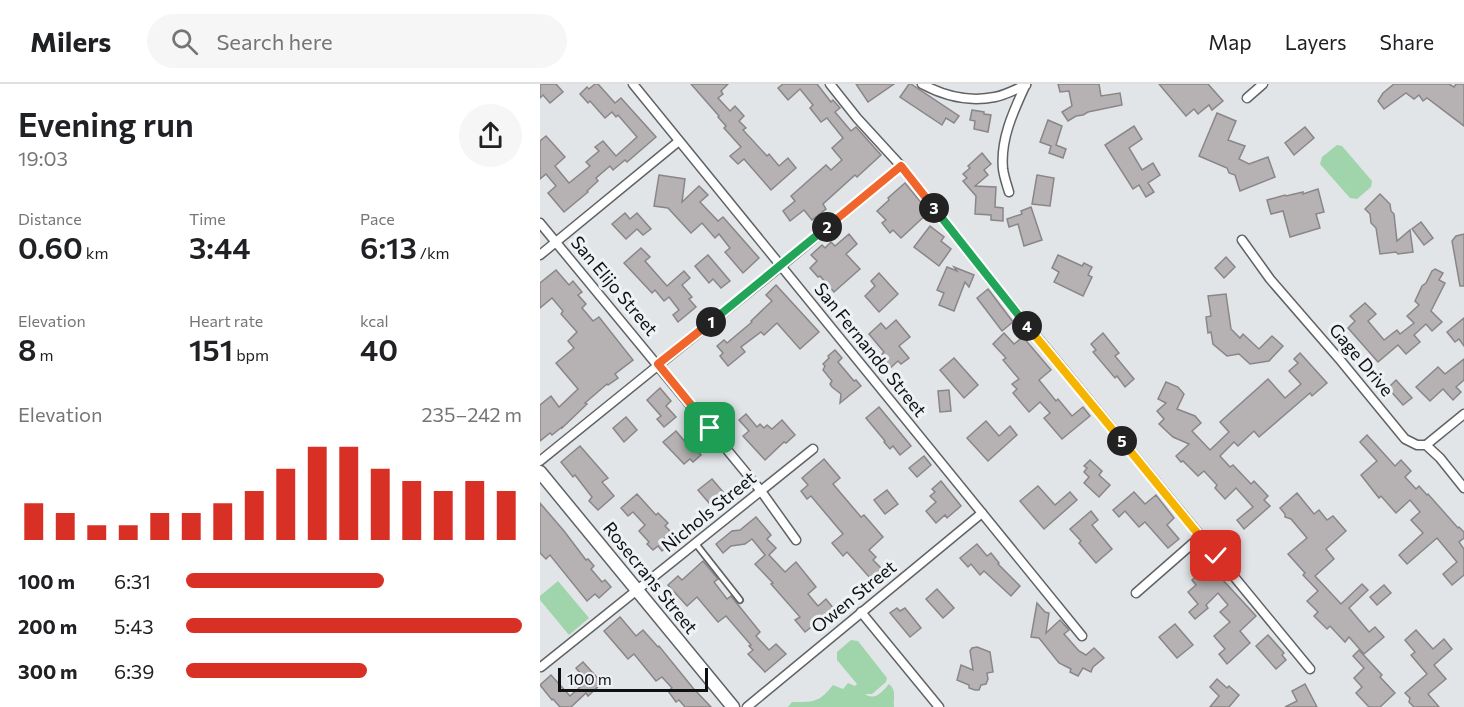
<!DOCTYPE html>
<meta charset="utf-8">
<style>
:root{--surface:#fff;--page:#f6f6f6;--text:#202124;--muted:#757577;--line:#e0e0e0;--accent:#d93025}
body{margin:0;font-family:Commissioner,sans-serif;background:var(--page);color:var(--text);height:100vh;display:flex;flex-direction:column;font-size:22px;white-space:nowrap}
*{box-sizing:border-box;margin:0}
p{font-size:20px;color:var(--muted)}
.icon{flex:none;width:33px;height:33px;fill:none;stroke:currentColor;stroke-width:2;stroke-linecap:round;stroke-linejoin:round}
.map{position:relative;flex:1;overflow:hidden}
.details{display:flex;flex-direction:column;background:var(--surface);width:540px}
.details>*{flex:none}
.scale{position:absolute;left:18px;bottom:15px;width:150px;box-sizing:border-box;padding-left:6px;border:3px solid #0f1011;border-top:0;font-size:16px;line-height:21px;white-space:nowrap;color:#0f1011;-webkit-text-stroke:4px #eff2f5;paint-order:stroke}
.pin{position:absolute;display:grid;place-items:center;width:51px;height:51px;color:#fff;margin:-26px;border-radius:12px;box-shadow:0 3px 9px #0006}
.km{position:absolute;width:30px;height:30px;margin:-15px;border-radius:50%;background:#222;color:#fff;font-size:16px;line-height:30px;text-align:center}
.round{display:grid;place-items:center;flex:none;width:63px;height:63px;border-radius:32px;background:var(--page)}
.summary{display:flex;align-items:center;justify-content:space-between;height:102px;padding:0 18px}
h1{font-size:33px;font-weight:600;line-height:45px}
.metrics{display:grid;grid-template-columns:repeat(3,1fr);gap:9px;height:102px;padding:6px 18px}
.metrics div{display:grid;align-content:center}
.metrics b{font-size:30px;font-weight:600}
.metrics small{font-size:16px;font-weight:400}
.metrics p{font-size:16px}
.chart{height:168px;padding:12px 18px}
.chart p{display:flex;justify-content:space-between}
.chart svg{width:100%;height:108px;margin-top:6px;stroke:var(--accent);stroke-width:6}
ul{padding:0 18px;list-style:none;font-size:20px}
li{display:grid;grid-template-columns:96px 72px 1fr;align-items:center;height:45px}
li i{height:15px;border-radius:8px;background:var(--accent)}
header{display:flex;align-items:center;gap:36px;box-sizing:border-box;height:84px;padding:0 30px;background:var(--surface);border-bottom:2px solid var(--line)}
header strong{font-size:28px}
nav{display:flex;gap:33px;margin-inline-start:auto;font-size:21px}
.search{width:420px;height:54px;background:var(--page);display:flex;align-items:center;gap:15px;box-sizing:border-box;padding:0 21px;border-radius:33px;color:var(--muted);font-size:22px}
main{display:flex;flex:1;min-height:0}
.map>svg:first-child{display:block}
.green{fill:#a0d4ab}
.building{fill:#b6b2b3;stroke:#8a8687;stroke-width:1.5}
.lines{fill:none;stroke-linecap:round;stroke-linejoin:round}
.lane-casing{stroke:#606365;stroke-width:8}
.street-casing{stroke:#606365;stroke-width:11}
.secondary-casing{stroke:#606365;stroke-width:15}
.lane{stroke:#fff;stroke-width:4.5}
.street{stroke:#fff;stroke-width:8}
.secondary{stroke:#fff;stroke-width:12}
.split-1-casing{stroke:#fff;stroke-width:12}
.split-2-casing{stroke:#fff;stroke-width:12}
.split-3-casing{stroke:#fff;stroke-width:12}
.split-4-casing{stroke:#fff;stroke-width:12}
.split-5-casing{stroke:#fff;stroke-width:12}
.split-6-casing{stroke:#fff;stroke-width:12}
.split-1{stroke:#f0652b;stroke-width:8}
.split-2{stroke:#22a559;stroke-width:8}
.split-3{stroke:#f0652b;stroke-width:8}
.split-4{stroke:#22a559;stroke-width:8}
.split-5{stroke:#f5b400;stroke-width:8}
.split-6{stroke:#f5b400;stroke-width:8}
.labels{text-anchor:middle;stroke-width:6;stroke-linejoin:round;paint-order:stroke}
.street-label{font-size:18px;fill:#0f1011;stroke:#eff2f5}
</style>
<header>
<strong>Milers</strong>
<div class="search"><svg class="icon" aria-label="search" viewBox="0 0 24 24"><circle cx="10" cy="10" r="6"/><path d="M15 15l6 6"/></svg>Search here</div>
<nav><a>Map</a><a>Layers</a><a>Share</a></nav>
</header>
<main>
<section class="details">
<div class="summary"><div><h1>Evening run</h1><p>19:03</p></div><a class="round"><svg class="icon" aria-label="share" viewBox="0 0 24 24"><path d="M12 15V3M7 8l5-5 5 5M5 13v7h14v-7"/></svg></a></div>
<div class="metrics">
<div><p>Distance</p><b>0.60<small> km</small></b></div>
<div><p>Time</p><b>3:44</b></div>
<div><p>Pace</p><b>6:13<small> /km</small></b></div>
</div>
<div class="metrics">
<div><p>Elevation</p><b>8<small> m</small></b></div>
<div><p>Heart rate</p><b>151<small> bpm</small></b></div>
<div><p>kcal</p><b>40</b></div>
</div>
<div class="chart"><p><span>Elevation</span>235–242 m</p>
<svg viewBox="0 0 160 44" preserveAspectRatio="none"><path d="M5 44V29M15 44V33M25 44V38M35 44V38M45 44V33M55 44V33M65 44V29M75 44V24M85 44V15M95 44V6M105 44V6M115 44V15M125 44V20M135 44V24M145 44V20M155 44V24"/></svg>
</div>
<ul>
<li><b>100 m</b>6:31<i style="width:59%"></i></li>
<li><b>200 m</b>5:43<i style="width:100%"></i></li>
<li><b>300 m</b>6:39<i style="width:54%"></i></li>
</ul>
</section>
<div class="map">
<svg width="924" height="623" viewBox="0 0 924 623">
<rect width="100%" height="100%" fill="#e2e5e8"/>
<g class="green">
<polygon points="797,61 802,62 832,97 831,103 817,115 810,114 780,80 782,73"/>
<polygon points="18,497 49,534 29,551 0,516 0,512"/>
<path d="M311 556 318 557 347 594 346 598 332 610H325C335 617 342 608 349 600 357 606 353 615 354 623H248L252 618C273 618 279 619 293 601L303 605 308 599 315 602 317 600 297 576V568Z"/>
</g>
<g class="building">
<polygon points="0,0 16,0 23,8 10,19 3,11 0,14"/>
<polygon points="55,0 58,0 75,19 81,14 116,53 87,78 85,76 73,86 70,82 56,94 58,97 47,107 48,108 24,128 8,109 16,102 6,90 0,95 0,57 6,52 25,73 15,82 29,99 50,82 46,78 59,67 55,63 63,57 76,72 97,53 78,31 76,33 72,28 65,34 50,17 48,19 40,10 47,3 49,5"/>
<polygon points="151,0 188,0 181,7 183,10 178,14 190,27 195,22 204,32 199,37 206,44 203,46 227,72 229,70 239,82 248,74 256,84 231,106 204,75 198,80 190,72 201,63 184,44 186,42 178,33 179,32"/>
<polygon points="243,0 277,0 291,18 293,16 300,24 295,28 311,47 316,43 341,71 317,93 315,91 283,120 286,125 272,136 264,126 250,137 243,127 255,117 251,112 286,81 291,86 302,76 292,64 303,54 287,34 281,38 270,24 273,21 260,5 248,16 238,4"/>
<polygon points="316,0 354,0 328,18"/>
<polygon points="369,0 371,0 419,32 414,39 406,34 402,41 360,13"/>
<polygon points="518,0 559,0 561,12 580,9 582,21 548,28 543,31 536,32 528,37 522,28 532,22 529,7 520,8"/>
<polygon points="619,0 668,0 683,17 672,26 669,21 658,30 654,25 646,32"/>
<polygon points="854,0 909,0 914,3 916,0 924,0 924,42 887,14 883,17 879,11 874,15 866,9 844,25 838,17 843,9"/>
<polygon points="432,26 444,28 444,30 451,31 448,48 434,45 435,37 430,36"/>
<polygon points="677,29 696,37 688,56 705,62 699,75 709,80 728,73 735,93 700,107 695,91 689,89 687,84 659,72"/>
<polygon points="508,36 522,42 516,61 526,65 523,74 509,69 511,62 500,58"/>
<polygon points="594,42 602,55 589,64 602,86 613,79 620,91 608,99 614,108 606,113 599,101 593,105 565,61"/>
<polygon points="765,43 774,54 754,71 745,59"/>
<polygon points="442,69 451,80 444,86 448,91 435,102 456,103 455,123 463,124 463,137 451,136 451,131 435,130 436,112 423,97 427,94 423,90 430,84 428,82"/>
<polygon points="119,91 145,95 142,118 159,102 168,111 160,118 178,137 183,133 219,174 203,189 185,168 190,164 179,150 175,154 162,139 151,149 128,124 114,122"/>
<polygon points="497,91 514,94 510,122 492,120"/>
<polygon points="365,99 389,128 361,154 353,146 350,149 342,139 346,136 337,127 349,116 348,114"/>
<polygon points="778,105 784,128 776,130 780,144 750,153 743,127 731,130 727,116 745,111 746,112 763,108 763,110"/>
<polygon points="840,110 850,120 851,127 854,130 857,157 870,146 873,168 858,170 856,168 840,170 836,144 831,139 830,130 825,125"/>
<polygon points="491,123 502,156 484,162 478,140 469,143 467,135 482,130 481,127"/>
<polygon points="85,129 90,135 97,129 111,145 103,151 97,145 86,155 72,140"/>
<polygon points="881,138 893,154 884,161 872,145"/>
<polygon points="390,142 404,153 401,157 411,165 399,182 374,163"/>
<polygon points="309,150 317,160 306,170 320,185 294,208 280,192 278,193 270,184 277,177 271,171 282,161 285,164 291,158 295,162"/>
<polygon points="924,150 924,202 920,202 912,157 916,152"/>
<polygon points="101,164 110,173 105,177 127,202 144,187 150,194 142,201 152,213 149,215 156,223 138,238 133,231 139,226 129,213 124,217 115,206 112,209 84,179"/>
<polygon points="168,171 190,197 181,204 173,195 169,199 155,182"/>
<polygon points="518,171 542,182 544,179 552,183 548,191 552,193 543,212 514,198 519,188 512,184"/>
<polygon points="686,173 695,183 684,194 675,184"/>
<polygon points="407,183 417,187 414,183 434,191 429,203 425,198 414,227 399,221 404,209 397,206"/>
<polygon points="895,185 903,189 899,196 905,199 891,227 902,238 892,247 886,240 874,251 880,258 866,270 858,261 838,278 808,244 815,237 810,232 825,219 836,230 828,237 844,256 857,246 860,250 874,239 867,232 879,221 875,217 882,202 886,199 892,187"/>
<polygon points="16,186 29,201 33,197 42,208 38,211 46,220 42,224 53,237 59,233 93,276 75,290 78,294 68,301 67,300 45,319 47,320 22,344 22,343 12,351 10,349 0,357 0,321 11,312 19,323 38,305 16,279 34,264 28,257 37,248 21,230 23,227 12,214 0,224 0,199"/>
<polygon points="339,189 358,210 339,228 325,212 335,202 331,197"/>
<polygon points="236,201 279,248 260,265 237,239 224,251 221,248 201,263 205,268 188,282 180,272 183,269 177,262 184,256 187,259 212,238 211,237 232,217 226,211"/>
<polygon points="448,205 473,238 462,247 437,214"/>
<polygon points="686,210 691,245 700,254 703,250 719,265 732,252 743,262 729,277 710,280 699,270 687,272 673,260 671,248 668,249 666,233 671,232 668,212"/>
<polygon points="924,234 924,262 919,255 915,258 907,248"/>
<polygon points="356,236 370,253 359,262 369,274 361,280 358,277 348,286 338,274 344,268 329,250 341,239 346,245"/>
<polygon points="464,249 474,260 483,253 511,286 499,296 516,317 518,315 532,332 543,323 550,332 522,355 504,334 510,329 500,318 489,328 473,309 477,305 472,300 479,295 463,276 466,274 453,260"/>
<polygon points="563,249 579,269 575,272 594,295 585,303 577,292 575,294 553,268 556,266 551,260"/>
<polygon points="295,266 302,274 298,278 314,297 316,296 321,302 300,319 301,310 292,303 290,300 292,297 283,286 285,282 283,280 289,274 288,272"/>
<polygon points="760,269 787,299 772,312 770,309 719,353 714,347 698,362 694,358 680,372 690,383 693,381 711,400 714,397 728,412 724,416 730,422 704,445 697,436 713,423 696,404 685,415 675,404 677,401 664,387 658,392 643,377 641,378 636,372 649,360 633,353 619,340 624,335 617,327 626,319 618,315 626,298 638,303 644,310 637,325 655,332 661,339 652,347 670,366 689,348 680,338 728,295 745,314 761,300 749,287 758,279 754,275"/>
<polygon points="414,274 438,301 424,314 400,286"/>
<polygon points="924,275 924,296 916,303 921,308 913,316 903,305 890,317 876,303 898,283 905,290"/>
<polygon points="856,296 872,314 863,321 848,304"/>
<polygon points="120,304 131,317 126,322 136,333 124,343 117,335 121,332 107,316"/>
<polygon points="409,306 411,327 400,328 398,307"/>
<polygon points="339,323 371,362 360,371 353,362 350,365 344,358 345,357 326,334"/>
<polygon points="206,330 217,343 220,340 224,344 227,341 232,345 242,336 255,351 246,359 244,358 225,376 203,352 209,347 199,336"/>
<polygon points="86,333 97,346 84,358 73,344"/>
<polygon points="446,337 459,352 470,342 477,351 448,377 427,354"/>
<polygon points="136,347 151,365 153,362 161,371 153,378 150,375 144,380 123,358"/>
<polygon points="827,351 855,382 861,376 871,387 865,393 876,405 879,402 887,411 888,410 918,444 919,443 924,448 924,454 919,458 924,465 924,491 912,501 903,490 917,478 897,454 867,480 859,471 883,449 871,436 880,428 870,416 856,429 841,412 839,414 821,391 837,377 820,358"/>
<polygon points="40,362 68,394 62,398 74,412 58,426 49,417 52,413 35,391 33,393 21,378"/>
<polygon points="384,372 391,381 377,393 369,384"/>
<polygon points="284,375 300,394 293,400 321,433 324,431 343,453 329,466 336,473 333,476 342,485 331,495 307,468 303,472 292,459 303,450 271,412 267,415 261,407 268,401 262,394"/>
<polygon points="550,376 562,387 559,391 570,401 559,413 544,399 549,393 544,388 547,384 544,382"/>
<polygon points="172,395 183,408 169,419 158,406"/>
<polygon points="401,397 421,422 407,434 405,431 396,439 386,427 396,418 390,412 395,408 392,405"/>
<polygon points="498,402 515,421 530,408 537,416 504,445 480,417"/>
<polygon points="347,406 358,420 345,430 334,416"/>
<polygon points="594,408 605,420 616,411 634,434 627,441 639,455 628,464 605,438 599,443 585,427 579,433 573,426"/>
<polygon points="757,409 774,430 779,426 787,436 793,432 806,447 786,465 794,475 775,492 801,520 822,500 828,506 809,524 829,548 835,543 844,553 824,570 809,553 805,558 790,542 787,545 774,532 778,528 767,517 778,507 763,491 765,489 748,470 767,454 751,435 745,433 745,430 740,424"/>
<polygon points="97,410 116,431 118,429 128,439 125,442 131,448 124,455 129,461 122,467 118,462 113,466 107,460 109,458 99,447 105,441 93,428 88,432 81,424"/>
<polygon points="0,419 24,447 46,476 48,475 54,482 51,485 62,498 65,496 71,503 59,514 55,510 47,517 10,471 6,475 0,469"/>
<polygon points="551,427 558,436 552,441 572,465 556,479 539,459 541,457 530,445"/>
<polygon points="216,433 231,451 227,455 236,464 229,471 245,488 256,478 276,503 268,510 278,522 286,515 294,525 265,548 255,536 260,533 231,500 233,499 215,480 225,471 212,455 205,460 191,462 183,469 176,460 192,447 200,446"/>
<polygon points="437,460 447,472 451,469 459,479 458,480 480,502 471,512 444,487 440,491 431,480 428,483 420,474"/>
<polygon points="663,468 685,492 682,495 716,532 700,547 710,559 687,580 679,570 685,565 674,552 690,538 680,528 688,521 678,509 666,521 668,524 655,535 649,528 658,520 648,508 656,501 652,496 660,489 651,478"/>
<polygon points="163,477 178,495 174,498 187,515 191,512 220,548 216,552 229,566 236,560 246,570 225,588 208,570 213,566 209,562 211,561 186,532 178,538 157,513 147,522 128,501 138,492 142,496"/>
<polygon points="844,501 851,509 837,521 830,513"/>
<polygon points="397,505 414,524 403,534 386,515"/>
<polygon points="497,519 505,528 509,529 506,549 520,536 529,546 524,550 539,567 546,571 554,564 564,574 553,583 551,588 543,584 538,592 530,588 531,585 519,579 499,554 491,553"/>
<polygon points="357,524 360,527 365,524 381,544 370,553 350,529"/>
<polygon points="80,533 96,552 103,546 118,563 119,562 153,604 171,623 145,623 139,616 136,618 128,607 132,604 122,593 116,597 94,570 88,575 64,547"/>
<polygon points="635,540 653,561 637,574 619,553"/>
<polygon points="876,546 893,565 904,555 912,565 894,581 906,595 888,610 899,623 874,623 869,618 870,614 865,609 887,590 871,571 875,568 865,556"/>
<polygon points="728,551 744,569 742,571 746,576 736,585 716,562"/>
<polygon points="437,563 450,568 453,588 447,589 448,595 446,600 441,601 439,606 435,606 429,604 429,601 417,596 421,581 433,586 430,567 432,564"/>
<polygon points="819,566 842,591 840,593 855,609 840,623 829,623 816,609 822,603 814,594 824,584 813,572"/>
<polygon points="43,578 62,599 48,612 46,609 31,623 20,623 13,615 12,616 0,601 11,591 30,612 47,597 36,584"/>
<polygon points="677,595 687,604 689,602 699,611 689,623 670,623 679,612 670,603"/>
<polygon points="765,600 777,623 745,623 757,617 752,607"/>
</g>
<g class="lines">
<defs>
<polyline id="lane" points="156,460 200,516"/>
<g id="street">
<polyline points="93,0 542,552"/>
<polyline points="290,0 317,34 361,82 460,208 770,585"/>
<path d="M382 0C404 12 430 18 455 13 466 11 476 5 486 1"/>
<polyline points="707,14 723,0"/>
<path d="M469 108C467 101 464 93 463 85 460 55 474 26 486 0"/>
<polyline points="0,139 221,407 256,456"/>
<polyline points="702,156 730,195 801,277 865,355 877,361 886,361 900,374 924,404"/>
<polyline points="0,171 139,57"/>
<polyline points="886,361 924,330"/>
<polyline points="0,377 241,182 361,82"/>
<polyline points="596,509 660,453"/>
<polyline points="321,528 399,623"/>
<polyline points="1,583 273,365"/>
<polyline points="207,623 442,429"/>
</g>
<polyline id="secondary" points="0,388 193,623"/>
</defs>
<use href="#lane" class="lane-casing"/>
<use href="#street" class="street-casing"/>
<use href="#secondary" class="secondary-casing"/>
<use href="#lane" class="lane"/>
<use href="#street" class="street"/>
<use href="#secondary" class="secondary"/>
</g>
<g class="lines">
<defs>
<polyline id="split-1" points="170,344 118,280 171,238"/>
<polyline id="split-2" points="171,238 287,143"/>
<polyline id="split-3" points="287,143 361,82 394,124"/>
<polyline id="split-4" points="394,124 487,242"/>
<polyline id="split-5" points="487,242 582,357"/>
<polyline id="split-6" points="582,357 676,472"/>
</defs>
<use href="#split-1" class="split-1-casing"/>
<use href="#split-2" class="split-2-casing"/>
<use href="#split-3" class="split-3-casing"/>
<use href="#split-4" class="split-4-casing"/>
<use href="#split-5" class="split-5-casing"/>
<use href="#split-6" class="split-6-casing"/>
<use href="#split-1" class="split-1"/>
<use href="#split-2" class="split-2"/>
<use href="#split-3" class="split-3"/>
<use href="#split-4" class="split-4"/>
<use href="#split-5" class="split-5"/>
<use href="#split-6" class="split-6"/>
</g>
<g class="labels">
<g class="street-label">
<text transform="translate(74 202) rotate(50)" y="6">San Elijo Street</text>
<text transform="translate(330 266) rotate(51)" y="6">San Fernando Street</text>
<text transform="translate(821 276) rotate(50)" y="6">Gage Drive</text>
<text transform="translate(169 428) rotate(-39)" y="6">Nichols Street</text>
<text transform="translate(110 494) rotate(51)" y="6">Rosecrans Street</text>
<text transform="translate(314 513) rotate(-39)" y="6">Owen Street</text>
</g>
</g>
</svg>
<div class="scale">100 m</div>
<div class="pin" style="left:170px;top:344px;background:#1e9e55"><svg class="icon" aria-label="arrive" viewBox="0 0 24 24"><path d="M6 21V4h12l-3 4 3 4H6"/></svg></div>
<div class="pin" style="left:676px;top:472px;background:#d93025"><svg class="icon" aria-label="check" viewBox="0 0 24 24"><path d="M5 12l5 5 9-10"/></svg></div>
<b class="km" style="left:171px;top:238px">1</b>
<b class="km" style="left:287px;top:143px">2</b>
<b class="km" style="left:394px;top:124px">3</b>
<b class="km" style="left:487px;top:242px">4</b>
<b class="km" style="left:582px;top:357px">5</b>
</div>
</main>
